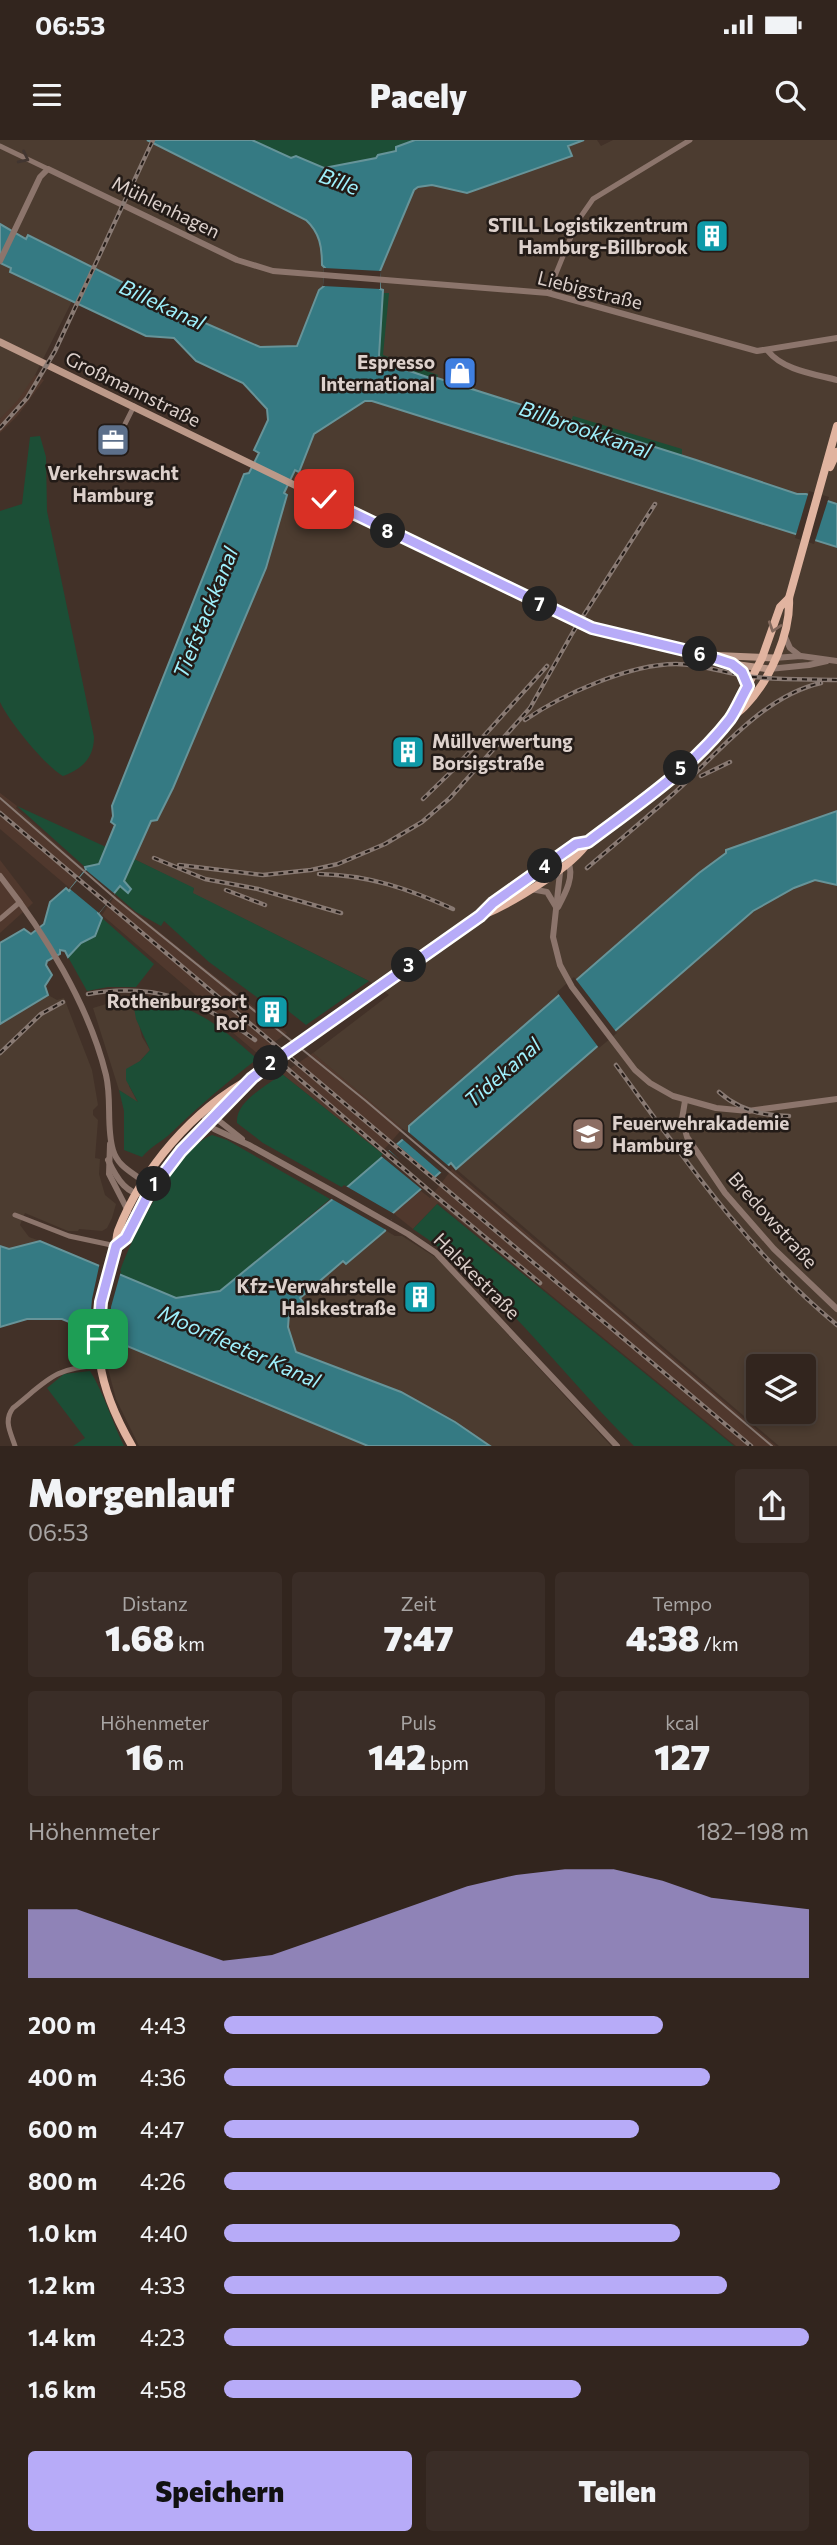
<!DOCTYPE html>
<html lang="de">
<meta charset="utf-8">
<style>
:root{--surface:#32251e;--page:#3a2d27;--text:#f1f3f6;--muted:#a8a5a4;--line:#4d423c;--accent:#b7abf8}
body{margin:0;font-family:Commissioner,sans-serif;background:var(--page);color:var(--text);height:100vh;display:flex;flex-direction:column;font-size:26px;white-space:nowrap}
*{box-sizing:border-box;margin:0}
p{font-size:23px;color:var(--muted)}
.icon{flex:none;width:38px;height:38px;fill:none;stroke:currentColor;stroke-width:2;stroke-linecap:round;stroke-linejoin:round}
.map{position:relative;height:1306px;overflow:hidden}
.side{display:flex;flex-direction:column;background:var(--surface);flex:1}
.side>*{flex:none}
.tools{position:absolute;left:746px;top:1214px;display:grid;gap:14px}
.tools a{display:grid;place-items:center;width:70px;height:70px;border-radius:7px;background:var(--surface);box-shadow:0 4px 10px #0003,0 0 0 2px var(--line);font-size:35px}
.pin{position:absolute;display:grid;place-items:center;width:60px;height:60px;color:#fff;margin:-30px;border-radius:14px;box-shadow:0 4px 10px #0006}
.km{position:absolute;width:35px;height:35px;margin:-18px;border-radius:50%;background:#222;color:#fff;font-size:19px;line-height:35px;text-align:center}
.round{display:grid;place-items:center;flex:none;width:74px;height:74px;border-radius:7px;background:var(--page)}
.headline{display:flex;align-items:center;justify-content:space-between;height:119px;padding:0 28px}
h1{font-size:38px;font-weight:800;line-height:52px}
.figures{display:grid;grid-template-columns:repeat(3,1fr);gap:10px;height:119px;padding:7px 28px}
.figures div{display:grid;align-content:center;border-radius:7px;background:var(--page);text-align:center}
.figures b{font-size:35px;font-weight:800}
.figures small{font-size:19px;font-weight:400}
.figures p{font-size:19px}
.chart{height:196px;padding:14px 28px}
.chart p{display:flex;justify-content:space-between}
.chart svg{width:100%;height:126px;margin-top:7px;fill:var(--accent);opacity:.7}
.cta{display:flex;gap:14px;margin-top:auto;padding:14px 28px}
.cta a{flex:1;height:80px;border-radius:7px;background:var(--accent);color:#111;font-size:28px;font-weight:800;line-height:80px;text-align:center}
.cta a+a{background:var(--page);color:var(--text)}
ul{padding:0 28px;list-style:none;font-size:23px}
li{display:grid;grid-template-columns:112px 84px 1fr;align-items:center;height:52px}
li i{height:18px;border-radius:9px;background:var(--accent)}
.status{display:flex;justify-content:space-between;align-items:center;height:49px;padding:0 35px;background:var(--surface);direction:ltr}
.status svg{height:19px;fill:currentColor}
header{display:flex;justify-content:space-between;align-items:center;height:91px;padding:0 28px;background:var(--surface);font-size:32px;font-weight:800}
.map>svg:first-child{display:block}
.built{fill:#50382d}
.industrial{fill:#4c3c30;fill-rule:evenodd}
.green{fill:#1c4e36}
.water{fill:#357a83;stroke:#679499;stroke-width:2}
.pier{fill:#423128}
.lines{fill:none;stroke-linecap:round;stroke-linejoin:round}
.minor{stroke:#8c756c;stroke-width:5}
.tertiary{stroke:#8c756c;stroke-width:6}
.secondary{stroke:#bc9989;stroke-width:7}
.primary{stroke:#e1b4a0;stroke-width:8}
.tram{stroke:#897a73;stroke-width:2}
.rail-casing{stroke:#897a73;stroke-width:4.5}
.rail{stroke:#231b17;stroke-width:2;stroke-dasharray:5;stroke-linecap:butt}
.oneway{stroke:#423631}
.oneway2{stroke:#82685c}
.route-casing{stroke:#fff;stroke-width:14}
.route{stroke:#b7abf8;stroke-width:9}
.labels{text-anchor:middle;stroke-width:5;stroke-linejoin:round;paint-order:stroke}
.street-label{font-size:19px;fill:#ddd1cc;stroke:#231b17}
.poi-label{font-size:19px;font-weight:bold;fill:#ddd1cc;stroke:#231b17;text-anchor:end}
.water-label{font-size:21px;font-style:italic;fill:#9ff0fc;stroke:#231b17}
</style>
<div class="status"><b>06:53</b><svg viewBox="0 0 49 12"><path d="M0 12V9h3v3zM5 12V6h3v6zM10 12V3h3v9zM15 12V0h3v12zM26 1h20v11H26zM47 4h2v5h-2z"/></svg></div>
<header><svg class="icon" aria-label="menu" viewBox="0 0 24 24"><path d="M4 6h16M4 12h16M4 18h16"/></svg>Pacely<svg class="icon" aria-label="search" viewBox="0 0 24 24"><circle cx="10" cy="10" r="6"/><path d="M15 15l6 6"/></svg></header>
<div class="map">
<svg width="837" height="1306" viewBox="0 0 837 1306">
<rect width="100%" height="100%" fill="#423128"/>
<g class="built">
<polygon points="35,235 44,240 18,275 0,293 0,279"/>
<polygon points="0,653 17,666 16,668 83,728 79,736 82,740 73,751 0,689"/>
<polygon points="0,720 33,763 0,793"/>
<polygon points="115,756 193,819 287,893 258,914 213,876 212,869 102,775"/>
<polygon points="313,913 403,988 381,1013 282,934"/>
<polygon points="452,1029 776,1306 736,1306 438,1063 413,1089 393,1073 421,1051 430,1058"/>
</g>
<g class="industrial">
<polygon points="0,0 147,0 306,80 318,94 322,109 322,125 325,128 324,146 319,150 297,206 260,207 205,183 189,181 156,159 99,130 28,95 26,99 3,88 4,86 0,84"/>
<polygon points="584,0 597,0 601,6 613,0 837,0 837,364 806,354 797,354 437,239 378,216 383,151 379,149 380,131 414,50 418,47 432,45 468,53 572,15 568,6"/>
<polygon points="0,123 12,128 10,132 72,161 35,235 18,260 0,279"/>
<polygon points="365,261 372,261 837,407 837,671 726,710 727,713 699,733 409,986 409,994 313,913 389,855 369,841 192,753 194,749 134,719 151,681 157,679 173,648 266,428 287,355 284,353 295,329 299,331 314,294"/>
<path d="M815 740 837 745V1306H779L456 1029 738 782 771 759ZM758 1227H803V1272H758Z"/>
<polygon points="48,855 57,860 64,858 92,930 98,965 93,970 93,975 98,980 95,1018 100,1019 99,1034 105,1055 116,1064 112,1078 107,1088 102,1091 79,1089 78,1091 68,1091 25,1073 20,1085 29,1097 40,1101 9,1109 0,1106 0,884"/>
<polygon points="132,856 142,897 150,910 140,921 129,946 138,963 119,950 93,868"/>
<polygon points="385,1090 395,1096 402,1096 438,1119 611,1306 490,1306 455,1282 401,1252 296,1212 290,1197 288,1181 289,1174 302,1162 300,1158 343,1121 347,1124"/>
<polygon points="109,1198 236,1250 368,1306 139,1306 116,1259 107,1225"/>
</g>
<g class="green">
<polygon points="252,0 415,0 397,7 397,11 379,15 376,18 324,28 296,16 291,18"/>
<polygon points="383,153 389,153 383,215 438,235 436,240 389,224 378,216"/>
<polygon points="573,276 682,309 682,316 571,281"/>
<path d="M40 296 46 317 47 371 94 597C94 618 82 629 63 636 45 626 8 580 0 562V371L22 364 30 297Z"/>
<polygon points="17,666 106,707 99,724 85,727"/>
<polygon points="134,719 194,748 193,753 369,841 306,885 268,855 262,861 209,822 164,781 161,786 136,772 114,753 124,742"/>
<polygon points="102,778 154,824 136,847 108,847 87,851 68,817 81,803 95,796"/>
<path d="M132 856C188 860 217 883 257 919 227 942 199 966 172 992 162 1002 152 1005 142 1017L124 1010V971L119 950 138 962 126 940V929L140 921 150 910 136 879Z"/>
<path d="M282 934 384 1015 345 1049 263 1003 237 983C235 961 267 946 282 934Z"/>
<path d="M212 995 227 1000 330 1059 220 1151 176 1158 119 1134C130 1099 177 1008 212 995Z"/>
<path d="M437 1064 734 1306H634C561 1234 500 1146 413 1089Z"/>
<path d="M90 1231C104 1253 112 1282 124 1306H73L85 1298 47 1248 64 1234Z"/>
</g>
<g class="water">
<path d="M147 0H252L291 18 296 16 324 28 376 18 378 15 396 11V7L415 0H584L568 6 572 16 467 53 432 45 418 47 414 50 380 131V149L383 150 379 216 389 224 436 240 437 238 696 320 797 354H806L837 364V407L372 261H365L314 294 299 332 295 330 284 353 287 355 266 428 173 648 157 680 151 681 124 741 131 749 128 753 120 746 98 773 102 778 95 796 81 803 68 817 65 811 60 810V814L47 821 46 825 52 835 45 846 48 855 0 884V803L24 789 31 794 44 784 50 762 66 748 69 751 86 730 85 727 99 724 115 685 111 682 113 676 112 666 244 334 249 333 259 313 254 310 268 280 267 269 243 243 196 221 174 198 146 196 10 132 11 128 0 123V84L26 99 28 95 156 159 189 181 205 183 260 207 297 206 319 150 324 146 325 128 322 125C322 107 320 93 306 80Z"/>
<polygon points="837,671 837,745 815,740 794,748 753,771 456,1029 451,1023 393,1073 385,1091 346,1124 343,1121 300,1158 303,1162 289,1174 288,1187 296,1212 401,1252 455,1282 490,1306 368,1306 62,1179 27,1179 0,1187 0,1106 9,1109 40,1101 176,1158 220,1151 345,1049 409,994 409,986 699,733 726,713 726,710"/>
</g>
<g class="pier">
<polygon points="324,128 381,131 380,149 323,146"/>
<polygon points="809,351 829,357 814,404 795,398"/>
<polygon points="86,730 115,754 99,773 70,749"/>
<polygon points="574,837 617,893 599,908 557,852"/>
<polygon points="406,990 451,1028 444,1035 400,997"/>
<polygon points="394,1002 438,1040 425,1052 381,1016 387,1009 400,1020 387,1008"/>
<polygon points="344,1045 396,1075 394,1080 391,1079 392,1083 388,1091 330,1058"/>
<polygon points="100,1122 121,1131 111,1167 109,1202 89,1194 92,1159"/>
</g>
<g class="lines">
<g class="minor">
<polyline points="0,6 48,29"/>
<polyline points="548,153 577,82 593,59 690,0"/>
<polyline points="125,284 134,266"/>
<polyline points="0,779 20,762"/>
<polyline points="15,1075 69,1096 116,1106"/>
<path d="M15 1306C11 1293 3 1281 13 1268 48 1240 53 1228 100 1225"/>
</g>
<g class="tertiary">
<polyline points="0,121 40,37 48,29 237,120 273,131 548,153 757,211 837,198"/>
<path d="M768 211C783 230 814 234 837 240"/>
<polyline points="785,497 790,508 799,515"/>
<polyline points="774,518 801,516 837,521"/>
<polyline points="769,529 809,525 827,521"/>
<polyline points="562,714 553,797 560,825 572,847 635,930 650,943 673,956 716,968 748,971 837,959"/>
<path d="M0 736C44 792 89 865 106 935 112 960 106 987 113 1010 120 1034 147 1035 149 1053 128 1059 116 1037 108 1020"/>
<polyline points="531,749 547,752 556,767"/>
<path d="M558 767C565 754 575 736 568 722"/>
<polyline points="685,961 682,979 687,997 725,1053 774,1109 837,1169"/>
<polyline points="203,972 206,981 214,989 249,1005 334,1052 408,1094 436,1113 617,1306"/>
<polyline points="203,972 213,976 242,999"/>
<polyline points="110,1004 109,1034 128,1071"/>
</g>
<g class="secondary">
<polyline points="0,202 535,462 599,490 701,514 732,524 769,529"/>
<polyline points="705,515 774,518"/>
<polyline points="736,527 745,536 748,546"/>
</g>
<g class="primary">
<polyline points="830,327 837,312"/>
<polyline points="732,576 762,518 780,467 789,458"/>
<path d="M483 775C510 764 573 727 588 702 624 675 660 648 693 618 706 606 717 592 730 579 735 574 741 571 746 565 770 540 791 493 789 458L837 286"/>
<polyline points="116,1106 126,1098 142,1065 165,1029 249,941"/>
<path d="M132 1306C117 1280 104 1252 100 1222 94 1181 106 1146 115 1107 117 1102 116 1097 118 1091 142 1029 193 969 252 938L480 776 493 763 576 704 588 702"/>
</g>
<polyline class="tram" points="0,658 116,759 366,961 772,1306"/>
<defs>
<g id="rail">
<polyline points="0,288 27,258 55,211 153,0"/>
<path d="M525 580C563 554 630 524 676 524 699 524 722 532 745 536 775 540 807 539 837 540"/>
<polyline points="701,636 730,622"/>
<polyline points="423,659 454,629 547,526"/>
<polyline points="0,673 751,1306"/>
<polyline points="154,718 205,739 258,749 341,773"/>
<polyline points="179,725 263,735 311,730 338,724 385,704 422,682 450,658 530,568 573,492 655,364"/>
<path d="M587 728C615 704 644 680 672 655 716 616 762 556 821 543"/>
<path d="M319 734C369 735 409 749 453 769"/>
<polyline points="226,750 265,765"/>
<path d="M88 854C153 842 203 861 255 900"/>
<polyline points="0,913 41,874 63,862"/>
<polyline points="276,919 432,1053 540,1143"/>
<path d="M616 925C683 1017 748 1112 837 1185"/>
<path d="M719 952C739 970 762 976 789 976"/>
</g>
</defs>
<use href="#rail" class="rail-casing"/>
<use href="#rail" class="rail"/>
</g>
<defs><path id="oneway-chevron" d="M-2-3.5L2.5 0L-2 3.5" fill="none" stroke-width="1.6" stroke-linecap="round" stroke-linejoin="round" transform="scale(1.75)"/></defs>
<use class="oneway" href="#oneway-chevron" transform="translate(24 18) rotate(26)"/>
<use class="oneway2" href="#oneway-chevron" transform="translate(774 487) rotate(108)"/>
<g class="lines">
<defs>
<path id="route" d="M98 1199 101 1162 116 1106 126 1098 149 1053 181 1011 252 938 273 922 480 776 493 763 576 704 588 702C637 665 692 628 730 579 737 569 742 556 748 546L742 532 732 524 701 514 592 488 324 359"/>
</defs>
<use href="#route" class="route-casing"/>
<use href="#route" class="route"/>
</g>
<defs>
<symbol id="building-square" viewBox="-11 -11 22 22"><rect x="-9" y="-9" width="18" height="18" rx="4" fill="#0f9aa8" stroke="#231b17"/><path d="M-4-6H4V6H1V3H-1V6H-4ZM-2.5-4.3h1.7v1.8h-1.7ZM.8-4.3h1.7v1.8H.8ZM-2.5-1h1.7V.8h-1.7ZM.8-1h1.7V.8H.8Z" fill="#fff"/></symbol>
<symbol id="shop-square" viewBox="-11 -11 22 22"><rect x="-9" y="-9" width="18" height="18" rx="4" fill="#3f7fe0" stroke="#231b17"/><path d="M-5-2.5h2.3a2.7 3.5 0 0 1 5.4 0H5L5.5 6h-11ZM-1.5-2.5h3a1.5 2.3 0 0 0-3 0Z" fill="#fff"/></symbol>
<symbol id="office-square" viewBox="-11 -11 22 22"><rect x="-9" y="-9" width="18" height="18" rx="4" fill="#5c6f8a" stroke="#231b17"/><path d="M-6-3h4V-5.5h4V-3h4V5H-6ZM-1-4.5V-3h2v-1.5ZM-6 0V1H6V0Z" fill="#fff"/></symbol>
<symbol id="university-square" viewBox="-11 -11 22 22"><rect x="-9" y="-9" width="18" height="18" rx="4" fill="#8d6e63" stroke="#231b17"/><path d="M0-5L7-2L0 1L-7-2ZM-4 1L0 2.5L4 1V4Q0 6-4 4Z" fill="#fff"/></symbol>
</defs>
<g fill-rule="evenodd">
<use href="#building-square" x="693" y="77" width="38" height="38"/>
<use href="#shop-square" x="441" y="214" width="38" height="38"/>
<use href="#office-square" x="94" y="281" width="38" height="38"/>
<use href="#building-square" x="389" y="593" width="38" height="38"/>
<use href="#building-square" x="253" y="853" width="38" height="38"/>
<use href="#university-square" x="569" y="975" width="38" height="38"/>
<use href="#building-square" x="401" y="1138" width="38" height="38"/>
</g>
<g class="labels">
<g class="street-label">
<text transform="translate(166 67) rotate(26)" y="7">Mühlenhagen</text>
<text transform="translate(590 150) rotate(14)" y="7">Liebigstraße</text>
<text transform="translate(133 249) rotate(26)" y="7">Großmannstraße</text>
<text transform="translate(773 1080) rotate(48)" y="7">Bredowstraße</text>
<text transform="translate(477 1136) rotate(45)" y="7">Halskestraße</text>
</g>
<g class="poi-label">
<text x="688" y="92">STILL Logistikzentrum<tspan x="688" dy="22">Hamburg-Billbrook</tspan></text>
<text x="435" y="229">Espresso<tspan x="435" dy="22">International</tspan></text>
<text x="113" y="340" text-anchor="middle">Verkehrswacht<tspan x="113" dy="22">Hamburg</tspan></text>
<text x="432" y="608" text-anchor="start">Müllverwertung<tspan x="432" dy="22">Borsigstraße</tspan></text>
<text x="247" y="868">Rothenburgsort<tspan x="247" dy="22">Rof</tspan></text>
<text x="612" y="990" text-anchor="start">Feuerwehrakademie<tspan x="612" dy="22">Hamburg</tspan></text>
<text x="396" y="1153">Kfz-Verwahrstelle<tspan x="396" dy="22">Halskestraße</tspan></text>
</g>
<g class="water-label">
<text transform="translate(339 42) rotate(20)" y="7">Bille</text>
<text transform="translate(162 165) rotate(25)" y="7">Billekanal</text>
<text transform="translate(585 290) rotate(19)" y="7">Billbrookkanal</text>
<text transform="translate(206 473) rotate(-68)" y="7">Tiefstackkanal</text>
<text transform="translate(503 933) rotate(-41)" y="7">Tidekanal</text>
<text transform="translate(239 1207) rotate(24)" y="7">Moorfleeter Kanal</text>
</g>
</g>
</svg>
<div class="tools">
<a><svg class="icon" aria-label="layers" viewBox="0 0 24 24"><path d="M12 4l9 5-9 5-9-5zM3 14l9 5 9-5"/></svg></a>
</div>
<div class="pin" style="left:98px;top:1199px;background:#1e9e55"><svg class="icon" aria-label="arrive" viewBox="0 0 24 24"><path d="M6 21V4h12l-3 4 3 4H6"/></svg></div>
<div class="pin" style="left:324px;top:359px;background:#d93025"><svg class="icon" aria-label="check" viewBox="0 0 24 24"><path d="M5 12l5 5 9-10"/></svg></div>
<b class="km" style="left:154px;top:1044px">1</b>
<b class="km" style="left:271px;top:923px">2</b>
<b class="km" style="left:409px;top:825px">3</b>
<b class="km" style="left:545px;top:726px">4</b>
<b class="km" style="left:681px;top:628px">5</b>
<b class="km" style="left:700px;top:514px">6</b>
<b class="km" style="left:540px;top:464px">7</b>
<b class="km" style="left:388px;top:391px">8</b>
</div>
<section class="side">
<div class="headline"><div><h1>Morgenlauf</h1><p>06:53</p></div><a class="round"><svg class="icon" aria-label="share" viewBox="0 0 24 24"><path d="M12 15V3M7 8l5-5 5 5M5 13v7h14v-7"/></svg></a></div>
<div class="figures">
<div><p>Distanz</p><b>1.68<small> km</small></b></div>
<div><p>Zeit</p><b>7:47</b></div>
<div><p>Tempo</p><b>4:38<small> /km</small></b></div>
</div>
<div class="figures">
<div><p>Höhenmeter</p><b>16<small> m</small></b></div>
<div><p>Puls</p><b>142<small> bpm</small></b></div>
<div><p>kcal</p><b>127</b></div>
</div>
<div class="chart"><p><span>Höhenmeter</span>182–198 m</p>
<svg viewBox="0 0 160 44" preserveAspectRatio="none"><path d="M0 44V20L10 20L20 26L30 32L40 38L50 36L60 30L70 24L80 18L90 12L100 8L110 6L120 6L130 10L140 16L150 18L160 20V44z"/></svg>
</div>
<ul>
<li><b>200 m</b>4:43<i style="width:75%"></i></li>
<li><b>400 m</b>4:36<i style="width:83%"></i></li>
<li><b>600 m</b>4:47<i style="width:71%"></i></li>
<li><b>800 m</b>4:26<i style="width:95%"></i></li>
<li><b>1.0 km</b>4:40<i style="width:78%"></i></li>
<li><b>1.2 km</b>4:33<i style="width:86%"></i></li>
<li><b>1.4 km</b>4:23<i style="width:100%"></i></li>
<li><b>1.6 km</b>4:58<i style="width:61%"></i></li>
</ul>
<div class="cta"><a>Speichern</a><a>Teilen</a></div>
</section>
